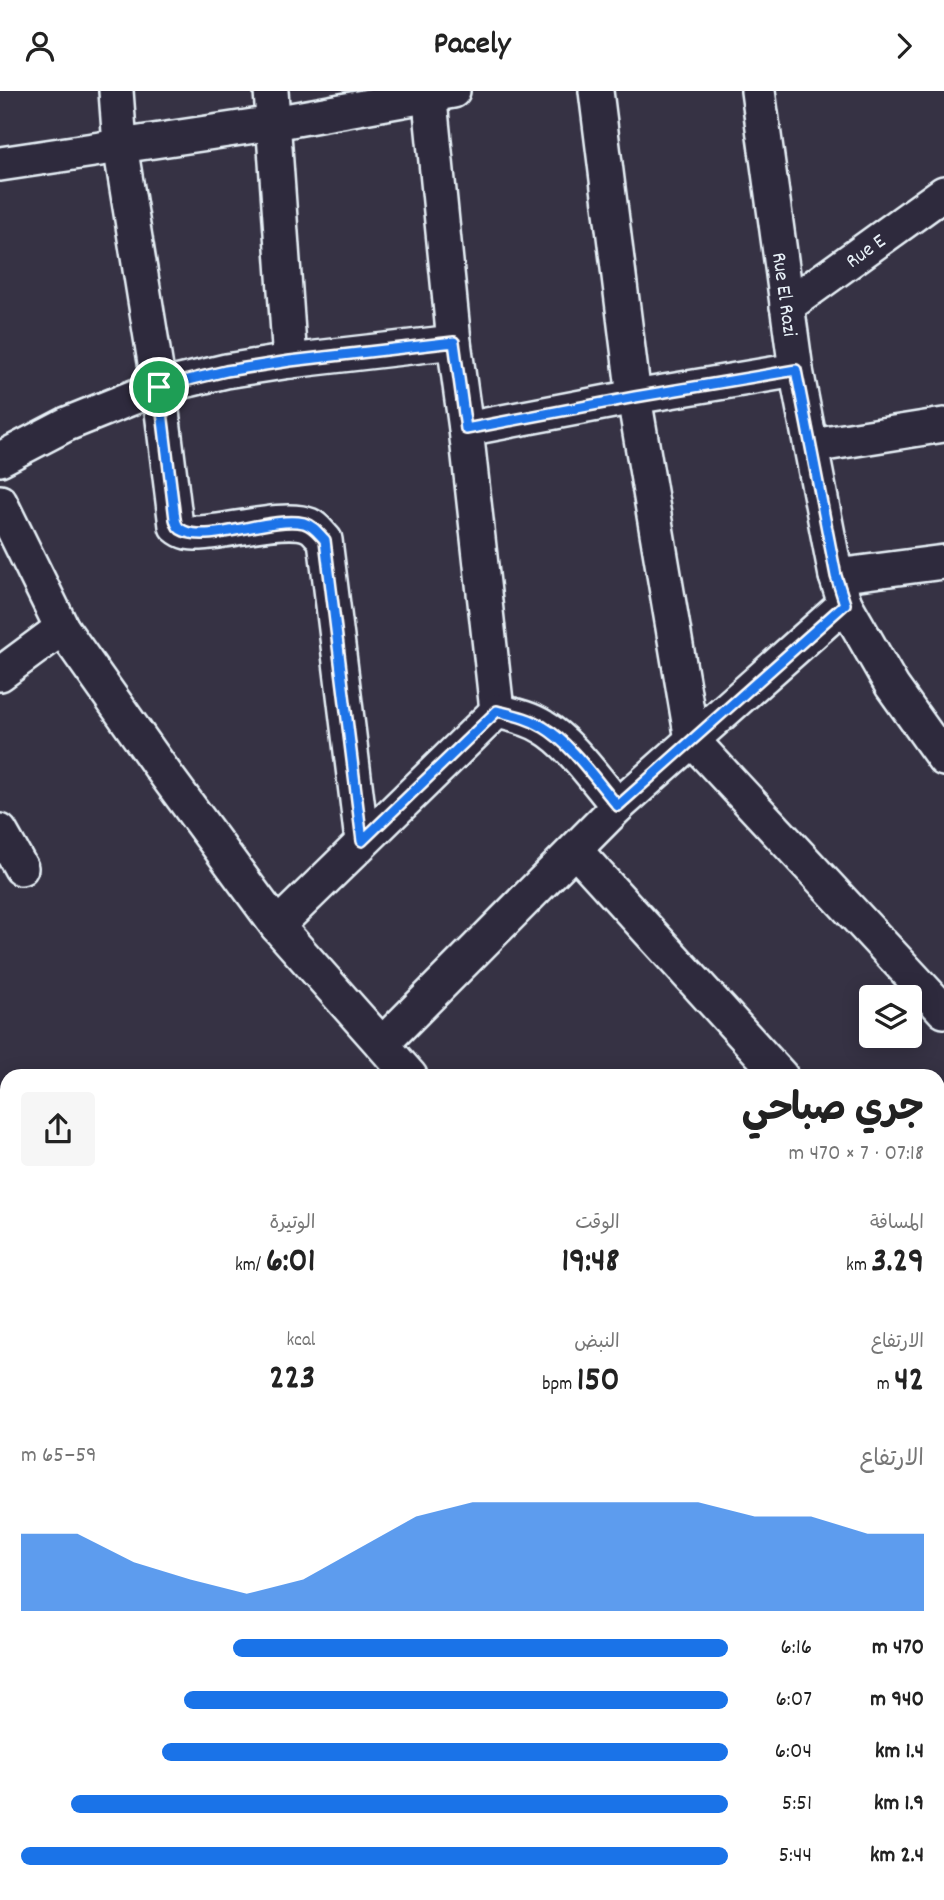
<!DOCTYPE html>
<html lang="ar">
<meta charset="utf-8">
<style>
:root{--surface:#fff;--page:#f6f6f6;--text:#222;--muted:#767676;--accent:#1a73e8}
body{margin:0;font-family:Dekko,"Playpen Sans Arabic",sans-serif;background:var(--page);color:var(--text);direction:rtl;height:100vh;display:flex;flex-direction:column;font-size:26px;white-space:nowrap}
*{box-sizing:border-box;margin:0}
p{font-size:23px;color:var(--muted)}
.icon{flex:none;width:38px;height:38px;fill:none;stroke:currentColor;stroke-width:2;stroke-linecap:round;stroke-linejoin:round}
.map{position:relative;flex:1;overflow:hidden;direction:ltr}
.details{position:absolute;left:0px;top:978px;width:945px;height:831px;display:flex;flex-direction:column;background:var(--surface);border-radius:21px 21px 0 0;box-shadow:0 4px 18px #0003;direction:rtl}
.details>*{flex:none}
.buttons{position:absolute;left:859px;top:894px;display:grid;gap:14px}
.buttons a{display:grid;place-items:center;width:63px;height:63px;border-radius:7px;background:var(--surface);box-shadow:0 4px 18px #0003;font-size:35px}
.pin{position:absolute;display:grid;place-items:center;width:60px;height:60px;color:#fff;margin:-30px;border:4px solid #fff;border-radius:50%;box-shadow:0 2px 7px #0007}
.round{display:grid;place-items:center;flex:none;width:74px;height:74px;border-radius:7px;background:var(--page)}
.overview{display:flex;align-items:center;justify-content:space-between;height:119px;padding:0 21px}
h1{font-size:38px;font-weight:700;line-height:52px}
.metrics{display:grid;grid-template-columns:repeat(3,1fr);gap:10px;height:119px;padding:7px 21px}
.metrics div{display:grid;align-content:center}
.metrics b{font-size:35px;font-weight:700}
.metrics small{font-size:19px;font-weight:400}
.metrics p{font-size:19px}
.chart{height:196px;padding:14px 21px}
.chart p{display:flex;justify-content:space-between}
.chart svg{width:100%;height:126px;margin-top:7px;fill:var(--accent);opacity:.7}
ul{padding:0 21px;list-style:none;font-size:23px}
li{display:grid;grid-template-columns:112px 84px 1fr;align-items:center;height:52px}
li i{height:18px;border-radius:9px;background:var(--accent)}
header{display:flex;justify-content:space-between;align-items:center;height:91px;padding:0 21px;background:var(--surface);font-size:32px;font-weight:700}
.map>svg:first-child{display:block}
.built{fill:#433f51}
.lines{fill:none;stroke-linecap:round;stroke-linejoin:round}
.minor-casing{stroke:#e8f1f8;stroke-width:38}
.minor{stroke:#2f2a3d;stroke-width:33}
.route-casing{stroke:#fff;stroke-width:14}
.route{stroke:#1a73e8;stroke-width:9}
.labels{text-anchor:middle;stroke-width:7;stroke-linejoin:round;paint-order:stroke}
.street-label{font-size:21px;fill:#e8f1f8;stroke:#2f2a3d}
</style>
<header><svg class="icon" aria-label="forward" viewBox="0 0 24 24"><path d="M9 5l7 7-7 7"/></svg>Pacely<svg class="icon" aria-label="person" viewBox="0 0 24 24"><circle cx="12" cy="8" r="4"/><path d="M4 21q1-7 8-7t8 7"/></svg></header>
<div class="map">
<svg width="944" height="1809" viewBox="0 0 944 1809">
<rect width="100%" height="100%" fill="#363244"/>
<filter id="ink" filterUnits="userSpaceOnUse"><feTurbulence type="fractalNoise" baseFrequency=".0143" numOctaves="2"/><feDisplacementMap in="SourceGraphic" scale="14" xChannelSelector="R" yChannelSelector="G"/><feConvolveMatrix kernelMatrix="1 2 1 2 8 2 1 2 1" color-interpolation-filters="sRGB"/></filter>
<g filter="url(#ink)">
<polygon class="built" points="938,1673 944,1679 944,1809 230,1809 242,1802 938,1802"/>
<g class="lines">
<defs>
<g id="minor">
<path d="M116 0 120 54 159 296 176 435C184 442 190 442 200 442 228 441 286 424 309 434 316 437 320 444 325 449L362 750"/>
<polyline points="271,0 290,270"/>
<polyline points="429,0 454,251 466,338 497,620"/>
<polyline points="596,0 634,306 692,649 944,920"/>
<path id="s1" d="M758 0 796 279 836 485 845 513 892 595 944 668"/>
<polyline points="0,73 274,32 453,0"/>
<path id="s2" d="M787 215 944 102"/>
<polyline points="466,338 634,306 796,279"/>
<polyline points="812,355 944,334"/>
<polyline points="0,368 67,333 159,296 226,280 290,270 454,251"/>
<polyline points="0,411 62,537 166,684 277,835 410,985"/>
<polyline points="836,485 944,471"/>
<polyline points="0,583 62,537"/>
<path d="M497 620C513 624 529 627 543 636 571 652 597 691 618 715"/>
<polyline points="0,740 21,777"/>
<polyline points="575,759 781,985"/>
<polyline points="277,835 497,620"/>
<polyline points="382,953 618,715 845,513"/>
<polyline points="938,1044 944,1039"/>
<polyline points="938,1272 944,1267"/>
<polyline points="0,1478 7,1469"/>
<polyline points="0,1516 7,1520"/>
<polyline points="938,1517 944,1512"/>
<polyline points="938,1567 944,1574"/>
<polyline points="0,1665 7,1673"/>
<polyline points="120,1802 126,1809"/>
<polyline points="187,1809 198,1802"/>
</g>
</defs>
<use href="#minor" class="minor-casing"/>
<use href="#minor" class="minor"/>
</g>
</g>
<g class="lines" filter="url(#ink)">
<defs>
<path id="route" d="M454 251 466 338 635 306 796 279 836 485 845 513 618 715C597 691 571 652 543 636 529 627 513 624 497 620L362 750 325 449C318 442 314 435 304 432 271 425 210 452 184 440 178 438 176 434 175 428L159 296 226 280 290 270Z"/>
</defs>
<use href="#route" class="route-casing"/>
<use href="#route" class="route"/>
</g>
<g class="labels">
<g class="street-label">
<text dy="7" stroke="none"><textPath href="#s2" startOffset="96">Rue E</textPath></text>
<text dy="7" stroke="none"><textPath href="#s1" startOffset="205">Rue El Razi</textPath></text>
</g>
</g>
</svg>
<div class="buttons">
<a><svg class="icon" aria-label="layers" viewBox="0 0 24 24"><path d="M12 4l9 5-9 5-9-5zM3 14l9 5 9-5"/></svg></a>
</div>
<div class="pin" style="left:159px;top:296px;background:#1e9e55"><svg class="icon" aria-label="arrive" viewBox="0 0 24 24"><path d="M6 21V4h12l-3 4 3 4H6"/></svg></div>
<section class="details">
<div class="overview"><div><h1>جري صباحي</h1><p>07:18 · 7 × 470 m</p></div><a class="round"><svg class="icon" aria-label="share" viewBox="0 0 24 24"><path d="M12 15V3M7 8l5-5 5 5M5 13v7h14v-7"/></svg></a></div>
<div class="metrics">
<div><p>المسافة</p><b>3.29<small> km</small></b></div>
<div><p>الوقت</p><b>19:48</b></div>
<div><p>الوتيرة</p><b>6:01<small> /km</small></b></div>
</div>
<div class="metrics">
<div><p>الارتفاع</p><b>42<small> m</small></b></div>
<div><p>النبض</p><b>150<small> bpm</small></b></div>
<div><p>kcal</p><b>223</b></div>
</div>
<div class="chart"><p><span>الارتفاع</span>59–65 m</p>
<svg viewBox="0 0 160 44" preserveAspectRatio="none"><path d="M0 44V17L10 17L20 27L30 33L40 38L50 33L60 22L70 11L80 6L90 6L100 6L110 6L120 6L130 11L140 11L150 17L160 17V44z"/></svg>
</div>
<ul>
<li><b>470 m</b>6:16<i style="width:70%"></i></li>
<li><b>940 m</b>6:07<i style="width:77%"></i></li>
<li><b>1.4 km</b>6:04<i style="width:80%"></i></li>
<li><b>1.9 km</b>5:51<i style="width:93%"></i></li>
<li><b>2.4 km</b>5:44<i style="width:100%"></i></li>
</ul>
</section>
</div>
